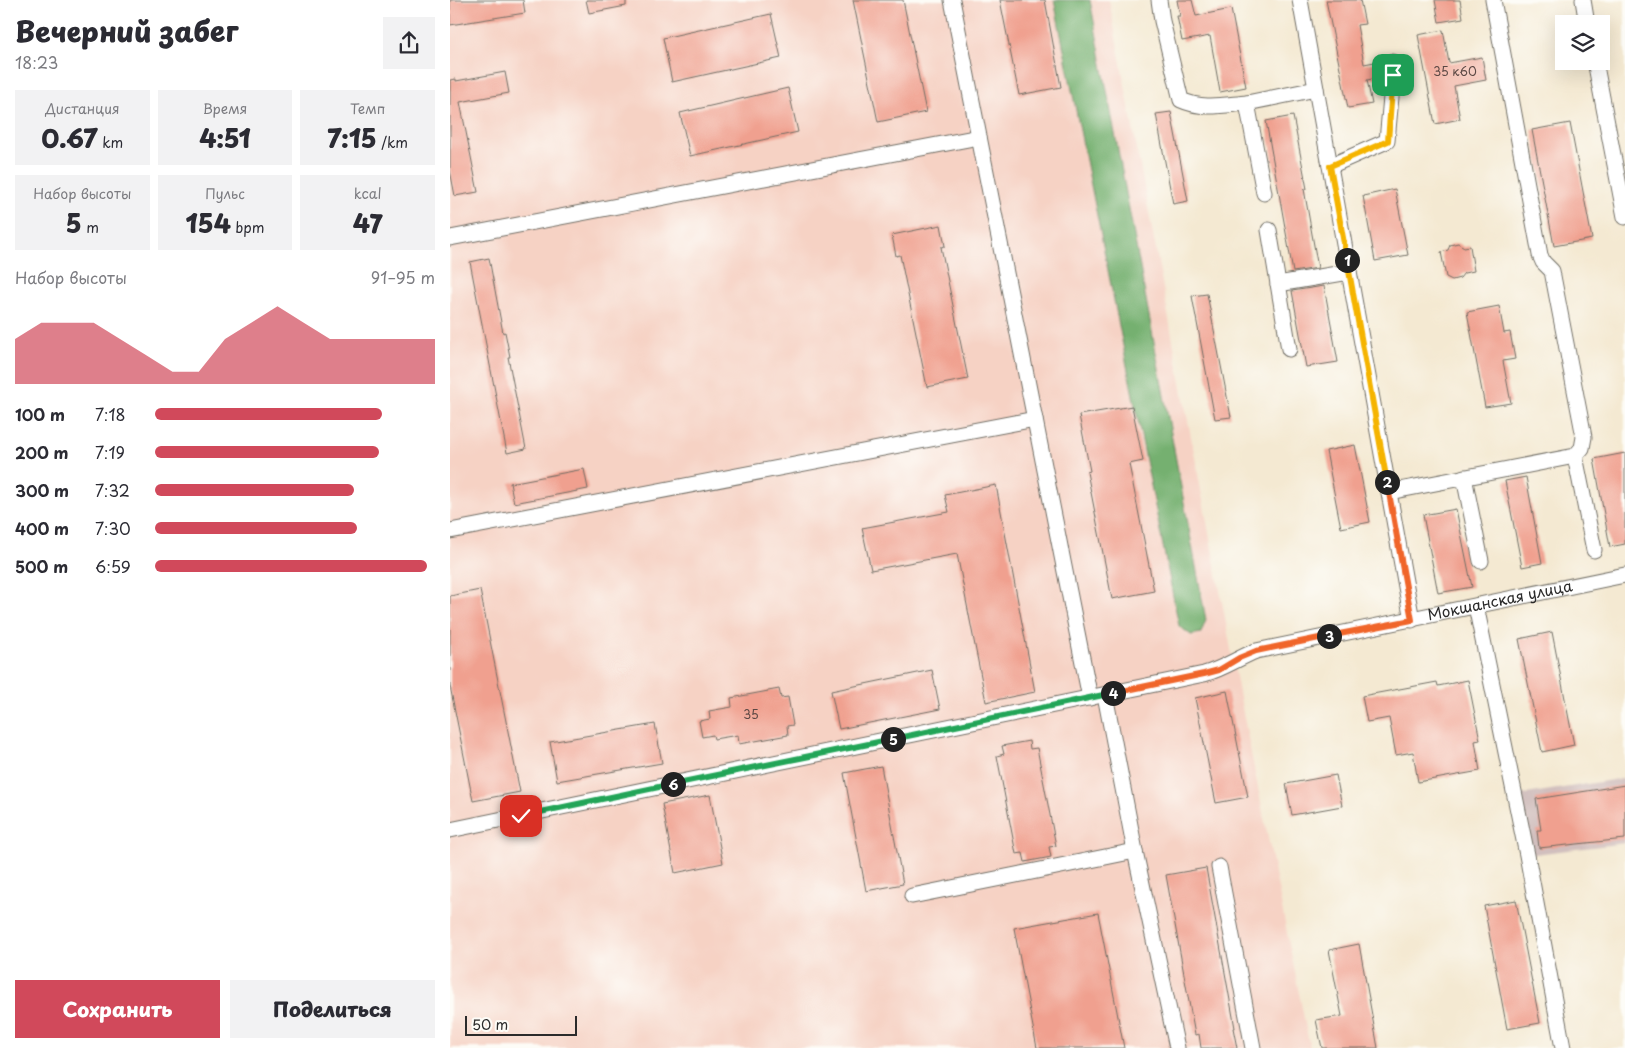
<!DOCTYPE html>
<html lang="ru">
<meta charset="utf-8">
<style>
:root{--surface:#fff;--page:#f2f2f3;--text:#2b2b33;--muted:#7c7c81;--accent:#d1495b}
body{margin:0;font-family:"Playpen Sans",sans-serif;background:var(--page);color:var(--text);height:100vh;display:flex;flex-direction:column;font-size:19px;white-space:nowrap}
*{box-sizing:border-box;margin:0}
p{font-size:16px;color:var(--muted)}
.icon{flex:none;width:28px;height:28px;fill:none;stroke:currentColor;stroke-width:2;stroke-linecap:round;stroke-linejoin:round}
.map{position:relative;flex:1;overflow:hidden}
.sheet{display:flex;flex-direction:column;background:var(--surface);width:450px}
.sheet>*{flex:none}
.controls{position:absolute;left:1105px;top:15px;display:grid;gap:10px}
.controls a{display:grid;place-items:center;width:55px;height:55px;border-radius:0px;background:var(--surface);box-shadow:0 5px 20px #0002;font-size:25px}
.scale{position:absolute;left:15px;bottom:12px;width:112px;box-sizing:border-box;padding-left:5px;border:2px solid #2b2b2b;border-top:0;font-size:14px;line-height:18px;white-space:nowrap;color:#2b2b2b;-webkit-text-stroke:4px #fdfcf7;paint-order:stroke}
.pin{position:absolute;display:grid;place-items:center;width:42px;height:42px;color:#fff;margin:-21px;border-radius:10px;box-shadow:0 2px 8px #0006}
.km{position:absolute;width:25px;height:25px;margin:-12px;border-radius:50%;background:#222;color:#fff;font-size:14px;line-height:25px;text-align:center}
.round{display:grid;place-items:center;flex:none;width:52px;height:52px;border-radius:0px;background:var(--page)}
.head{display:flex;align-items:center;justify-content:space-between;height:85px;padding:0 15px}
h1{font-size:28px;font-weight:800;line-height:38px}
.metrics{display:grid;grid-template-columns:repeat(3,1fr);gap:8px;height:85px;padding:5px 15px}
.metrics div{display:grid;align-content:center;border-radius:0px;background:var(--page);text-align:center}
.metrics b{font-size:25px;font-weight:800}
.metrics small{font-size:14px;font-weight:400}
.metrics p{font-size:14px}
.chart{height:140px;padding:10px 15px}
.chart p{display:flex;justify-content:space-between}
.chart svg{width:100%;height:90px;margin-top:5px;fill:var(--accent);opacity:.7}
.primary-button{display:flex;gap:10px;margin-top:auto;padding:10px 15px}
.primary-button a{flex:1;height:58px;border-radius:0px;background:var(--accent);color:#fff;font-size:20px;font-weight:800;line-height:58px;text-align:center}
.primary-button a+a{background:var(--page);color:var(--text)}
ul{padding:0 15px;list-style:none;font-size:16px}
li{display:grid;grid-template-columns:80px 60px 1fr;align-items:center;height:38px}
li i{height:12px;border-radius:6px;background:var(--accent)}
main{display:flex;flex:1;min-height:0}
.map>svg:first-child{display:block}
.built{fill:#f6d2c4}
.industrial{fill:#d1bfbe}
.forest{fill:#74b070;stroke:#506e4e}
.building{fill:#f0a08f}
.lines{fill:none;stroke-linecap:round;stroke-linejoin:round}
.minor-casing{stroke:#716e65;stroke-width:17}
.minor{stroke:#fff;stroke-width:15}
.split-1-casing{stroke:#fff;stroke-width:10}
.split-2-casing{stroke:#fff;stroke-width:10}
.split-3-casing{stroke:#fff;stroke-width:10}
.split-4-casing{stroke:#fff;stroke-width:10}
.split-5-casing{stroke:#fff;stroke-width:10}
.split-6-casing{stroke:#fff;stroke-width:10}
.split-7-casing{stroke:#fff;stroke-width:10}
.split-1{stroke:#f5b400;stroke-width:6}
.split-2{stroke:#f5b400;stroke-width:6}
.split-3{stroke:#f0652b;stroke-width:6}
.split-4{stroke:#f0652b;stroke-width:6}
.split-5{stroke:#22a559;stroke-width:6}
.split-6{stroke:#22a559;stroke-width:6}
.split-7{stroke:#22a559;stroke-width:6}
.labels{text-anchor:middle;stroke-width:5;stroke-linejoin:round;paint-order:stroke}
.number-label{font-size:12px;fill:#5c4844}
.street-label{font-size:15px;fill:#2b2b2b;stroke:#fdfcf7}
</style>
<main>
<section class="sheet">
<div class="head"><div><h1>Вечерний забег</h1><p>18:23</p></div><a class="round"><svg class="icon" aria-label="share" viewBox="0 0 24 24"><path d="M12 15V3M7 8l5-5 5 5M5 13v7h14v-7"/></svg></a></div>
<div class="metrics">
<div><p>Дистанция</p><b>0.67<small> km</small></b></div>
<div><p>Время</p><b>4:51</b></div>
<div><p>Темп</p><b>7:15<small> /km</small></b></div>
</div>
<div class="metrics">
<div><p>Набор высоты</p><b>5<small> m</small></b></div>
<div><p>Пульс</p><b>154<small> bpm</small></b></div>
<div><p>kcal</p><b>47</b></div>
</div>
<div class="chart"><p><span>Набор высоты</span>91–95 m</p>
<svg viewBox="0 0 160 44" preserveAspectRatio="none"><path d="M0 44V22L10 14L20 14L30 14L40 22L50 30L60 38L70 38L80 22L90 14L100 6L110 14L120 22L130 22L140 22L150 22L160 22V44z"/></svg>
</div>
<ul>
<li><b>100 m</b>7:18<i style="width:81%"></i></li>
<li><b>200 m</b>7:19<i style="width:80%"></i></li>
<li><b>300 m</b>7:32<i style="width:71%"></i></li>
<li><b>400 m</b>7:30<i style="width:72%"></i></li>
<li><b>500 m</b>6:59<i style="width:97%"></i></li>
</ul>
<div class="primary-button"><a>Сохранить</a><a>Поделиться</a></div>
</section>
<div class="map">
<svg width="1175" height="1048" viewBox="0 0 1175 1048">
<rect width="100%" height="100%" fill="#fdfcf7"/>
<filter id="ink" filterUnits="userSpaceOnUse"><feTurbulence type="fractalNoise" baseFrequency=".02" numOctaves="2"/><feDisplacementMap in="SourceGraphic" scale="10" xChannelSelector="R" yChannelSelector="G"/><feConvolveMatrix kernelMatrix="1 2 1 2 8 2 1 2 1" color-interpolation-filters="sRGB"/></filter>
<filter id="wash" filterUnits="userSpaceOnUse"><feTurbulence type="fractalNoise" baseFrequency=".0096" numOctaves="4" result="noise"/><feDisplacementMap in="SourceGraphic" scale="20" xChannelSelector="R" yChannelSelector="G"/><feGaussianBlur stdDeviation="1.12" result="paint"/><feColorMatrix in="noise" values="0 0 0 0 0 0 0 0 0 0 0 0 0 0 0 0 0 1.4 0 .05"/><feComposite in="paint" operator="in"/></filter>
<g filter="url(#wash)">
<rect width="100%" height="100%" fill="#f4e9d2"/>
<polygon class="built" points="0,0 659,0 791,703 860,1048 0,1048"/>
<polygon class="industrial" points="1175,778 1175,843 1077,855 1064,796"/>
<polygon class="forest" points="604,0 640,0 756,620 751,633 741,635 729,626"/>
<g id="blocks">
<g class="building">
<polygon points="0,0 73,0 75,13 0,25"/>
<polygon points="136,0 176,0 176,6 139,13"/>
<polygon points="403,0 453,0 476,112 428,122"/>
<polygon points="550,0 595,0 611,87 569,95"/>
<polygon points="727,0 742,0 746,16 781,9 796,87 770,92 760,36 732,41 727,16 730,16"/>
<polygon points="876,0 910,0 915,24 907,25 914,64 930,61 933,77 917,80 922,104 898,108"/>
<polygon points="985,0 1010,0 1013,18 989,22"/>
<polygon points="321,14 331,58 222,82 213,38"/>
<polygon points="993,30 999,63 1032,57 1036,80 1004,86 1010,119 985,124 968,35"/>
<polygon points="55,72 59,93 10,102 28,192 5,196 0,170 0,80 6,79 6,81"/>
<polygon points="338,88 348,132 240,156 230,113"/>
<polygon points="721,112 738,201 723,204 706,114"/>
<polygon points="843,116 857,189 854,189 868,268 843,272 816,121"/>
<polygon points="1120,123 1142,239 1104,246 1082,130"/>
<polygon points="945,189 958,255 925,261 913,196"/>
<polygon points="491,225 495,246 491,247 518,379 477,387 450,255 446,256 442,235"/>
<polygon points="1008,243 1014,247 1020,246 1024,271 1014,273 1010,278 1002,280 996,277 991,252 998,250 1000,245"/>
<polygon points="39,258 53,333 55,332 60,357 58,357 76,449 57,453 20,262"/>
<polygon points="874,286 888,362 856,367 842,291"/>
<polygon points="757,294 781,417 765,419 742,296"/>
<polygon points="1049,306 1054,333 1060,332 1065,359 1053,361 1061,403 1035,407 1017,312"/>
<polygon points="682,406 693,461 679,464 704,591 662,599 637,472 640,471 629,415"/>
<polygon points="905,445 920,522 891,528 876,451"/>
<polygon points="1175,453 1175,544 1160,547 1144,459"/>
<polygon points="134,469 138,489 64,503 60,483"/>
<polygon points="1076,477 1092,563 1072,567 1055,481"/>
<polygon points="546,485 585,692 536,702 507,554 421,570 412,528 499,512 495,495"/>
<polygon points="1006,509 1022,587 988,593 973,515"/>
<polygon points="30,590 70,792 23,801 0,686 0,596"/>
<polygon points="1102,632 1124,745 1092,752 1069,639"/>
<polygon points="482,670 490,709 389,729 381,691"/>
<polygon points="1018,680 1030,740 1025,741 1030,771 968,782 963,752 946,755 939,718 917,722 912,696 987,682 988,686"/>
<polygon points="329,689 331,698 338,697 343,725 337,726 338,735 289,744 288,735 264,739 263,735 252,737 249,721 260,719 259,711 282,707 281,698"/>
<polygon points="777,691 798,797 766,803 745,698"/>
<polygon points="205,724 212,763 107,781 100,742"/>
<polygon points="579,741 580,749 587,748 606,846 599,847 601,857 575,862 573,853 566,854 547,756 554,754 552,746"/>
<polygon points="431,766 453,884 416,891 394,773"/>
<polygon points="886,775 892,806 842,815 836,784"/>
<polygon points="1175,785 1175,839 1089,848 1087,830 1091,830 1086,799"/>
<polygon points="260,795 273,863 225,873 212,804"/>
<polygon points="756,868 785,1028 783,1028 787,1048 751,1048 749,1034 745,1035 716,875"/>
<polygon points="1066,900 1090,1023 1057,1029 1034,906"/>
<polygon points="648,913 674,1048 587,1048 564,928"/>
<polygon points="909,944 928,1048 872,1048 866,1020 892,1016 879,950"/>
</g>
</g>
</g>
<g filter="url(#ink)">
<use href="#blocks" fill-opacity="0" stroke="#716e65" stroke-width="1"/>
<g class="lines">
<defs>
<g id="minor">
<polyline points="502,0 640,698"/>
<path d="M709 0 712 21 731 100C753 110 773 105 797 103"/>
<polyline points="850,0 962,620"/>
<polyline points="1133,0 1137,24"/>
<polyline points="1145,61 1175,217"/>
<polyline points="880,166 937,141 943,75 942,62"/>
<polyline points="814,193 797,103 866,89"/>
<polyline points="819,230 839,349"/>
<polyline points="0,238 529,137"/>
<polyline points="828,284 899,272"/>
<polyline points="1125,456 1144,550"/>
<polyline points="1014,477 1031,561"/>
<polyline points="939,492 1125,456 1132,448 1134,437 1102,271 1093,262 1090,255 1043,0"/>
<polyline points="0,531 585,419"/>
<polyline points="1026,606 1077,855 1113,1048"/>
<path id="s1" d="M0 830 754 674C773 669 788 658 806 651L1175 575"/>
<polyline points="685,851 727,1048"/>
<polyline points="769,867 803,1048"/>
<polyline points="462,896 685,851 655,695"/>
</g>
</defs>
<use href="#minor" class="minor-casing"/>
<use href="#minor" class="minor"/>
</g>
</g>
<g class="lines" filter="url(#ink)">
<defs>
<polyline id="split-1" points="897,260 880,166 938,141 943,75"/>
<polyline id="split-2" points="897,260 937,482"/>
<polyline id="split-3" points="879,636 962,620 937,482"/>
<polyline id="split-4" points="663,693 754,674 769,670 789,658 806,651 879,636"/>
<polyline id="split-5" points="443,739 663,693"/>
<polyline id="split-6" points="223,784 443,739"/>
<polyline id="split-7" points="71,816 223,784"/>
</defs>
<use href="#split-1" class="split-1-casing"/>
<use href="#split-2" class="split-2-casing"/>
<use href="#split-3" class="split-3-casing"/>
<use href="#split-4" class="split-4-casing"/>
<use href="#split-5" class="split-5-casing"/>
<use href="#split-6" class="split-6-casing"/>
<use href="#split-7" class="split-7-casing"/>
<use href="#split-1" class="split-1"/>
<use href="#split-2" class="split-2"/>
<use href="#split-3" class="split-3"/>
<use href="#split-4" class="split-4"/>
<use href="#split-5" class="split-5"/>
<use href="#split-6" class="split-6"/>
<use href="#split-7" class="split-7"/>
</g>
<g class="labels">
<g class="number-label">
<text x="1005" y="76">35 к60</text>
<text x="301" y="719">35</text>
</g>
<g class="street-label">
<text dy="5" stroke="none"><textPath href="#s1" startOffset="1076">Мокшанская улица</textPath></text>
</g>
</g>
</svg>
<div class="controls">
<a><svg class="icon" aria-label="layers" viewBox="0 0 24 24"><path d="M12 4l9 5-9 5-9-5zM3 14l9 5 9-5"/></svg></a>
</div>
<div class="scale">50 m</div>
<div class="pin" style="left:943px;top:75px;background:#1e9e55"><svg class="icon" aria-label="arrive" viewBox="0 0 24 24"><path d="M6 21V4h12l-3 4 3 4H6"/></svg></div>
<div class="pin" style="left:71px;top:816px;background:#d93025"><svg class="icon" aria-label="check" viewBox="0 0 24 24"><path d="M5 12l5 5 9-10"/></svg></div>
<b class="km" style="left:897px;top:260px">1</b>
<b class="km" style="left:937px;top:482px">2</b>
<b class="km" style="left:879px;top:636px">3</b>
<b class="km" style="left:663px;top:693px">4</b>
<b class="km" style="left:443px;top:739px">5</b>
<b class="km" style="left:223px;top:784px">6</b>
</div>
</main>
